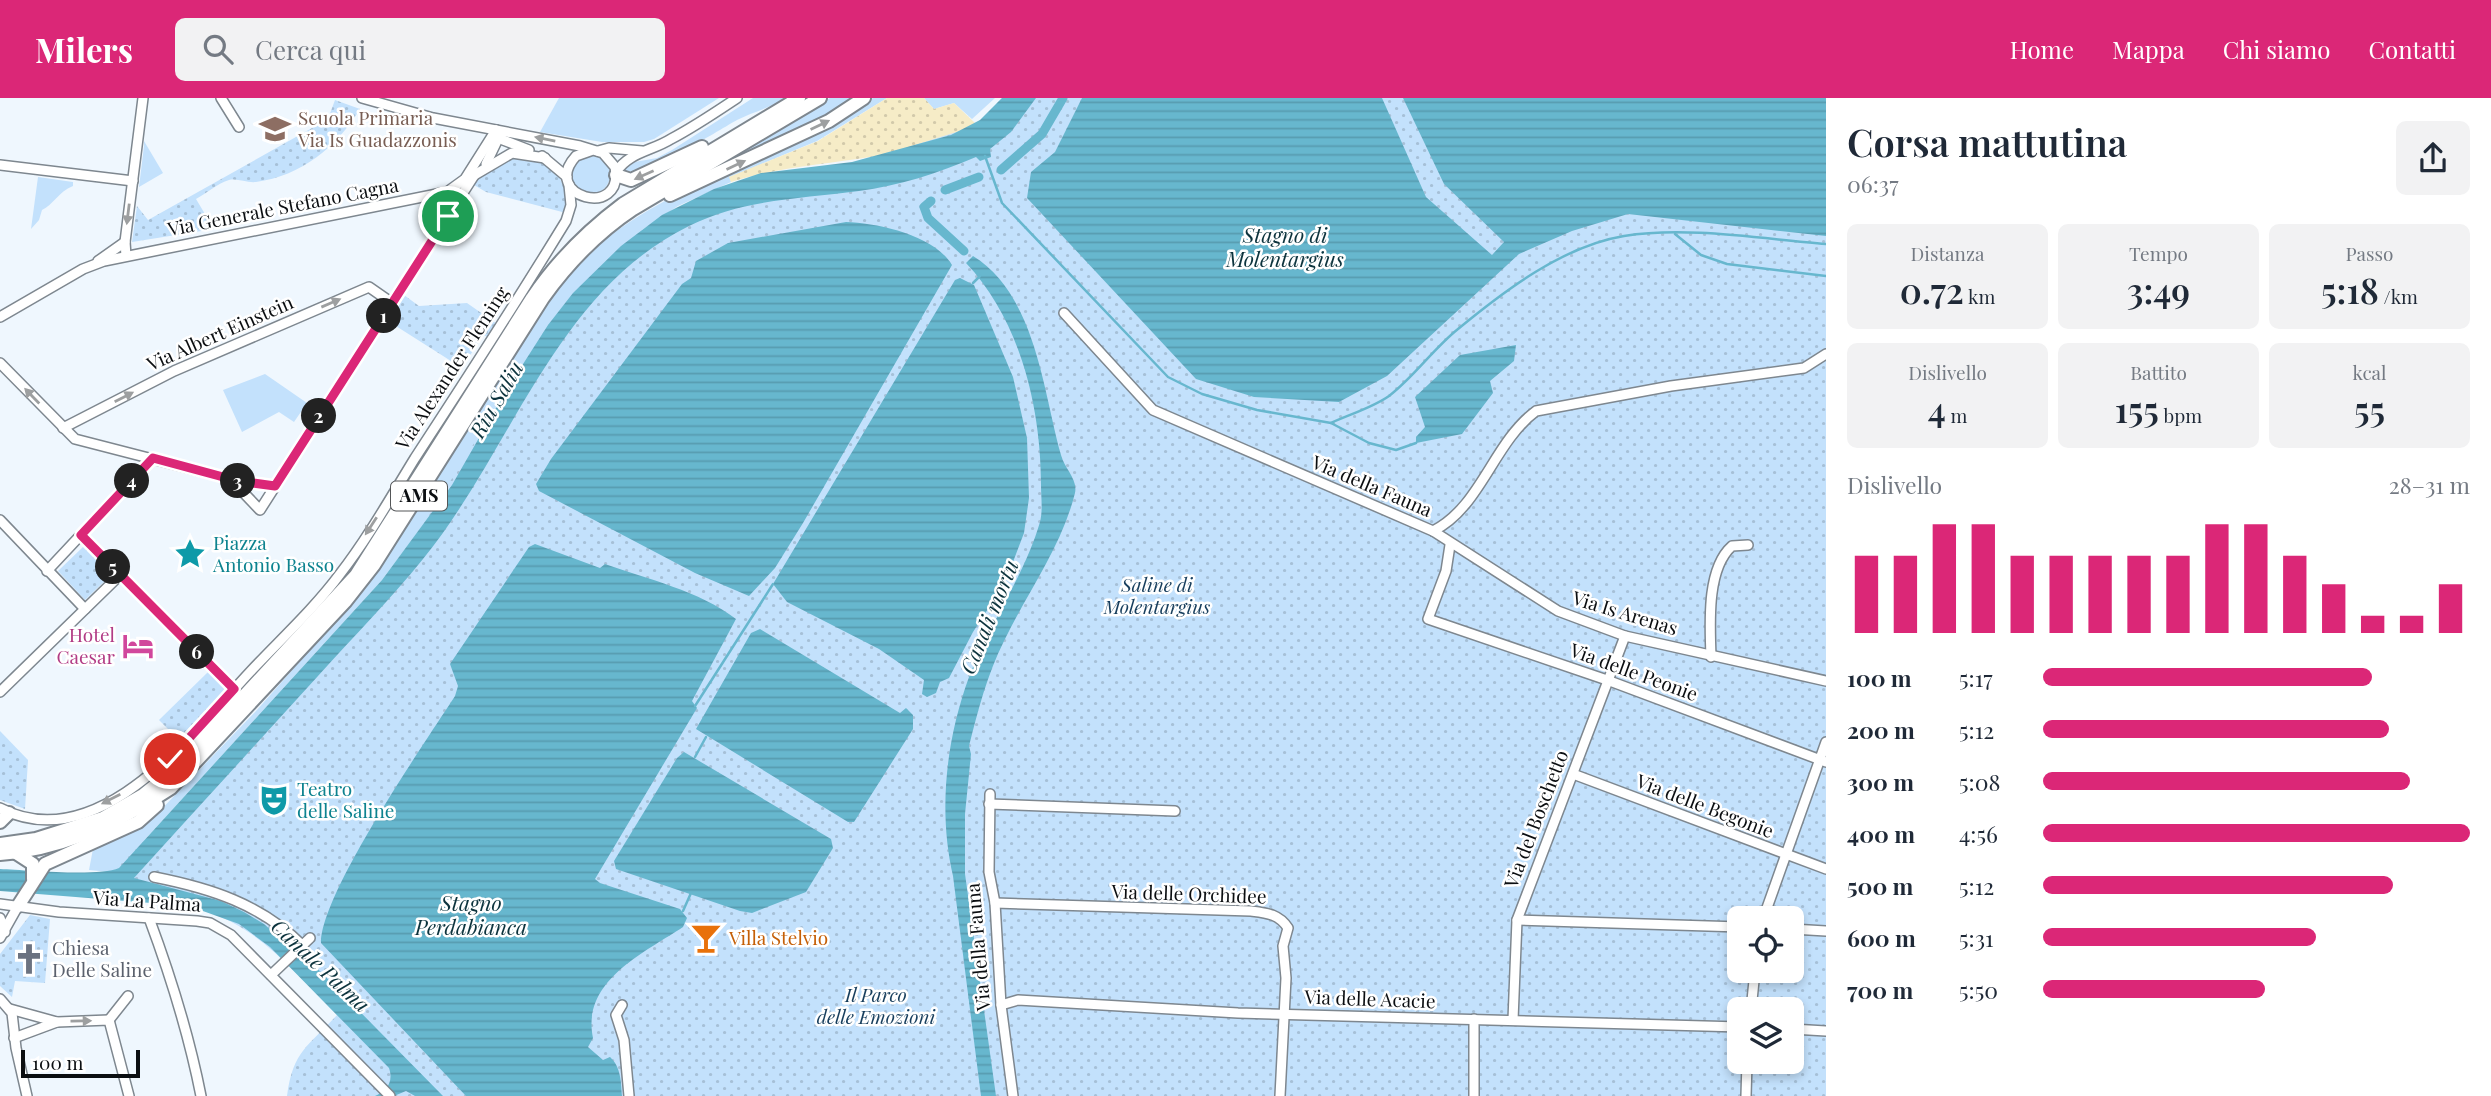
<!DOCTYPE html>
<html lang="it">
<meta charset="utf-8">
<style>
:root{--surface:#fff;--page:#f2f2f3;--text:#1f2937;--muted:#747a83;--accent:#db2777}
body{margin:0;font-family:"Playfair Display",serif;background:var(--page);color:var(--text);height:100vh;display:flex;flex-direction:column;font-size:26px;white-space:nowrap}
*{box-sizing:border-box;margin:0}
p{font-size:23px;color:var(--muted)}
.icon{flex:none;width:38px;height:38px;fill:none;stroke:currentColor;stroke-width:2;stroke-linecap:round;stroke-linejoin:round}
.map{position:relative;flex:1;overflow:hidden}
.sheet{display:flex;flex-direction:column;background:var(--surface);width:665px}
.sheet>*{flex:none}
.buttons{position:absolute;left:1727px;top:808px;display:grid;gap:14px}
.buttons a{display:grid;place-items:center;width:77px;height:77px;border-radius:10px;background:var(--surface);box-shadow:0 4px 10px #0003;font-size:35px}
.scale{position:absolute;left:21px;bottom:18px;width:119px;box-sizing:border-box;padding-left:7px;border:4px solid #0b0e11;border-top:0;font-size:19px;line-height:24px;white-space:nowrap;color:#0b0e11;-webkit-text-stroke:5px #fff;paint-order:stroke}
.pin{position:absolute;display:grid;place-items:center;width:60px;height:60px;color:#fff;margin:-30px;border:4px solid #fff;border-radius:50%;box-shadow:0 2px 7px #0007}
.km{position:absolute;width:35px;height:35px;margin:-18px;border-radius:50%;background:#222;color:#fff;font-size:19px;line-height:35px;text-align:center}
.round{display:grid;place-items:center;flex:none;width:74px;height:74px;border-radius:10px;background:var(--page)}
.overview{display:flex;align-items:center;justify-content:space-between;height:119px;padding:0 21px}
h1{font-size:38px;font-weight:600;line-height:52px}
.metrics{display:grid;grid-template-columns:repeat(3,1fr);gap:10px;height:119px;padding:7px 21px}
.metrics div{display:grid;align-content:center;border-radius:10px;background:var(--page);text-align:center}
.metrics b{font-size:35px;font-weight:600}
.metrics small{font-size:19px;font-weight:400}
.metrics p{font-size:19px}
.chart{height:196px;padding:14px 21px}
.chart p{display:flex;justify-content:space-between}
.chart svg{width:100%;height:126px;margin-top:7px;stroke:var(--accent);stroke-width:6}
ul{padding:0 21px;list-style:none;font-size:23px}
li{display:grid;grid-template-columns:112px 84px 1fr;align-items:center;height:52px}
li i{height:18px;border-radius:9px;background:var(--accent)}
header{display:flex;align-items:center;gap:42px;box-sizing:border-box;height:98px;padding:0 35px;background:var(--accent);color:#fff}
header strong{font-size:33px}
nav{display:flex;gap:38px;margin-inline-start:auto;font-size:24px}
.search{width:490px;height:63px;background:var(--page);display:flex;align-items:center;gap:18px;box-sizing:border-box;padding:0 24px;border-radius:10px;color:var(--muted);font-size:26px}
main{display:flex;flex:1;min-height:0}
.map>svg:first-child{display:block}
.grass{fill:#c3e1fc}
.sand{fill:url(#sand-dots)}
.park{fill:url(#park-dots);fill-rule:evenodd}
.water{fill:url(#water-rules)}
.lines{fill:none;stroke-linecap:round;stroke-linejoin:round}
.stream{stroke:#67b7ce;stroke-width:2.5}
.canal{stroke:#67b7ce;stroke-width:9}
.minor-casing{stroke:#7e878f;stroke-width:12}
.highway-casing{stroke:#7e878f;stroke-width:16}
.minor{stroke:#fff;stroke-width:9}
.highway{stroke:#fff;stroke-width:12}
.oneway{fill:#9d9fa0}
.route-casing{stroke:#fff;stroke-width:14}
.route{stroke:#db2777;stroke-width:9}
.labels{text-anchor:middle;stroke-width:5;stroke-linejoin:round;paint-order:stroke}
.shield{fill:#fff;stroke:#545658;stroke-width:2}
.shield-label{font-size:18px;font-weight:bold;fill:#0b0e11}
.education-label{font-size:19px;fill:#785e54;stroke:#fff;text-anchor:start}
.street-label{font-size:19px;fill:#0b0e11;stroke:#fff}
.culture-label{font-size:19px;fill:#0d838f;stroke:#fff;text-anchor:start}
.park-label{font-size:19px;font-style:italic;fill:#173e5d;stroke:#fff}
.hotel-label{font-size:19px;fill:#b23c85;stroke:#fff;text-anchor:end}
.food-label{font-size:19px;fill:#c56008;stroke:#fff;text-anchor:start}
.worship-label{font-size:19px;fill:#5b616d;stroke:#fff;text-anchor:start}
.water-label{font-size:21px;font-style:italic;fill:#0c333d;stroke:#fff}
</style>
<header>
<strong>Milers</strong>
<div class="search"><svg class="icon" aria-label="search" viewBox="0 0 24 24"><circle cx="10" cy="10" r="6"/><path d="M15 15l6 6"/></svg>Cerca qui</div>
<nav><a>Home</a><a>Mappa</a><a>Chi siamo</a><a>Contatti</a></nav>
</header>
<main>
<div class="map">
<svg width="1826" height="998" viewBox="0 0 1826 998">
<defs>
<pattern id="sand-dots" width="8" height="8" patternUnits="userSpaceOnUse" patternTransform="scale(1.75)"><rect width="8" height="8" fill="#f6ecc7"/><path d="M2 2h.1M6 6h.1" fill="none" stroke="#d2c9aa" stroke-width="1.8" stroke-linecap="round"/></pattern>
<pattern id="park-dots" width="8" height="8" patternUnits="userSpaceOnUse" patternTransform="scale(1.75)"><rect width="8" height="8" fill="#c3e1fc"/><path d="M2 2h.1M6 6h.1" fill="none" stroke="#a6c0d7" stroke-width="1.8" stroke-linecap="round"/></pattern>
<pattern id="water-rules" width="6" height="5" patternUnits="userSpaceOnUse" patternTransform="scale(1.75)"><rect width="6" height="5" fill="#67b7ce"/><path d="M0 2.5h6" fill="none" stroke="#589cb0"/></pattern>
</defs>
<rect width="100%" height="100%" fill="#eff7fe"/>
<g class="grass">
<polygon points="559,0 719,0 654,41 644,44 602,44 540,34"/>
<path d="M753 0H786C770 10 753 14 737 22 719 32 639 83 624 72L629 65 657 60 672 52Z"/>
<path d="M830 0H855C811 30 761 50 711 71Z"/>
<path d="M873 0H887L817 43 730 79 731 84 678 108 642 132 382 482 119 770 110 774 89 772 93 751 133 733 153 720 256 613 355 501 396 444 555 190C635 92 768 65 873 0Z"/>
<polygon points="924,0 995,0 972,21 954,5 934,11"/>
<polygon points="144,43 163,75 139,89 144,48"/>
<circle cx="591" cy="77" r="19"/>
<path d="M38 79 73 84V88C58 94 53 107 42 112L39 122 31 131Z"/>
<polygon points="265,276 307,305 294,324 279,314 242,334 223,292"/>
</g>
<path class="sand" d="M887 0H924L934 11 954 5 975 25C901 69 811 58 731 84L729 79 818 43Z"/>
<g class="park">
<path d="M1002 0H1826V998H287C293 952 309 948 337 917 291 871 251 818 183 808 155 803 126 803 97 801L108 774 149 738 349 523 406 454 548 227 587 179 642 132 963 32 981 22ZM1740 821H1792V873H1740ZM1740 912H1792V964H1740Z"/>
<path d="M335 2 360 11C337 49 301 78 256 84 247 85 237 80 229 82 218 85 206 96 196 101L214 131 132 144 137 108 148 122 328 21Z"/>
<path d="M514 59 548 64C562 81 569 94 566 115L486 94 474 87 484 73Z"/>
<polygon points="404,197 419,208 467,205 497,226 488,239 483,237 462,270 388,223"/>
<polygon points="84,448 111,477 85,502 58,473"/>
<polygon points="208,574 226,592 178,641 159,622"/>
<polygon points="0,633 28,662 25,711 0,702"/>
<polygon points="30,817 50,821 45,885 15,883 12,899 0,888 0,856"/>
</g>
<g class="water">
<path d="M1002 0H1036L1011 34 990 51 991 59 980 63 976 59C939 75 898 88 859 93 800 101 743 101 689 128 555 194 512 352 423 461 390 502 353 539 318 578 257 645 195 713 134 780L221 803 244 814 264 826 306 863 311 864 443 998H415L406 993 394 998H375C386 993 394 985 389 970L270 849 239 826 189 808 0 793V771C26 772 98 779 119 770L382 482 452 387 507 291 548 227 573 195 621 148 662 117 714 91 761 75 852 64 951 37 980 22Z"/>
<polygon points="1082,0 1382,0 1426,99 1492,157 1504,144 1444,86 1403,0 1826,0 1826,138 1628,116 1572,133 1519,156 1387,278 1339,304 1254,299 1196,281 1027,100 1031,74 1055,54"/>
<path d="M846 124C878 125 934 137 952 167L803 425 775 470 749 498 695 475 539 393 536 386 551 361 682 186 691 180 696 163 728 145Z"/>
<path d="M973 158C1036 197 1043 293 1061 357 1064 370 1078 381 1075 395 1062 448 1027 495 1004 543 987 577 978 612 969 648L971 656 965 716V776L996 998H981L953 778C938 713 946 642 969 579 989 526 1024 479 1040 424 1043 412 1041 399 1041 387 1041 309 1020 222 966 165Z"/>
<polygon points="960,180 974,187 1013,279 1027,340 1029,400 1024,435 1005,485 973,534 949,580 940,584 936,595 927,599 922,596 924,582 879,551 787,504 773,486 955,182"/>
<polygon points="1516,247 1514,263 1490,283 1493,295 1462,336 1416,345 1416,339 1425,329 1415,299 1460,257"/>
<path d="M535 446 600 470 605 466C647 481 700 493 736 521L692 603 697 610 595 781 600 785 680 811 687 820 683 829C644 855 581 883 593 940L588 949 603 962 610 959C621 969 621 984 622 998H466L321 845C321 795 424 646 455 598L458 588 450 566 529 449Z"/>
<polygon points="760,531 900,615 906,610 913,617 913,631 854,724 848,724 696,631 751,535"/>
<polygon points="684,654 831,741 833,750 806,794 752,815 740,813 616,771 614,763 677,660"/>
</g>
<g class="lines">
<g class="stream">
<polyline points="985,58 1002,105 1168,279 1202,296 1257,312 1331,325 1369,345 1396,352 1416,345"/>
<polyline points="1675,136 1701,157 1727,166 1826,178"/>
<polyline points="973,185 980,178"/>
<path d="M1331 325C1350 316 1372 310 1389 298 1414 279 1433 251 1458 231 1504 193 1563 148 1624 138 1687 128 1762 141 1826 146"/>
<polyline points="695,608 773,486"/>
<polyline points="695,659 706,639"/>
<polyline points="683,813 691,795"/>
</g>
<g class="canal">
<polyline points="1001,72 1042,36 1063,0"/>
<polyline points="945,92 979,79"/>
<polyline points="931,103 924,109 928,120 964,153"/>
</g>
<defs>
<g id="minor">
<polyline points="221,0 239,29"/>
<path d="M362 0 433 20 580 48 603 55 615 69C625 122 539 99 576 58L593 52"/>
<polyline points="496,32 503,42 529,52"/>
<polyline points="598,53 609,50 642,53"/>
<polyline points="542,58 567,79"/>
<polyline points="486,66 497,43 496,34"/>
<polyline points="0,67 133,83"/>
<path d="M616 74C629 54 652 53 671 41 694 29 716 14 737 0"/>
<polyline points="471,79 512,55 545,60"/>
<polyline points="126,158 125,144 143,0"/>
<polyline points="98,163 125,144"/>
<path d="M1064 215 1153 312 1433 433C1481 409 1493 345 1536 313L1671 288 1804 270 1826 256"/>
<polyline points="0,219 83,171 104,163 447,94 465,81 496,32"/>
<polyline points="0,265 75,341 238,383 275,388"/>
<polyline points="63,330 174,273 369,189 392,205"/>
<polyline points="238,383 240,391 260,412 475,76"/>
<polyline points="0,422 85,511"/>
<polyline points="1433,433 1558,513 1625,538 1826,583"/>
<polyline points="81,437 234,591"/>
<polyline points="1450,447 1446,473 1428,521 1607,582 1826,664"/>
<polyline points="47,473 153,360"/>
<path d="M1711 559C1710 527 1706 471 1732 448L1748 447"/>
<polyline points="0,594 120,477"/>
<polyline points="1573,676 1826,771"/>
<polyline points="990,696 989,774 995,805 1001,907 1013,998"/>
<polyline points="989,706 1175,713"/>
<path d="M0 710C98 761 193 635 250 574 280 542 314 511 340 476 368 440 391 399 415 360 466 282 517 203 566 123L571 107 569 87"/>
<path d="M154 779C210 790 261 806 303 848"/>
<path d="M995 805 1251 813C1267 815 1279 816 1288 830L1283 848 1286 880 1280 998"/>
<polyline points="0,806 59,814 197,823 210,825 231,837 390,998"/>
<polyline points="0,820 5,834"/>
<path d="M149 820C171 879 189 937 201 998"/>
<polyline points="1763,821 1826,644"/>
<polyline points="1517,822 1740,829"/>
<polyline points="1792,831 1826,833"/>
<polyline points="0,840 18,808"/>
<polyline points="271,877 310,840"/>
<polyline points="0,901 12,915 16,950 27,998"/>
<polyline points="622,907 616,917 624,942 629,998"/>
<polyline points="1001,907 1018,902 1238,915 1740,929"/>
<polyline points="10,911 57,924 109,922 129,998"/>
<polyline points="1751,912 1755,873"/>
<polyline points="109,922 128,898"/>
<polyline points="1513,922 1517,822 1625,538"/>
<polyline points="1792,931 1826,933"/>
<polyline points="14,940 57,924"/>
<polyline points="1474,998 1474,921"/>
<polyline points="1746,998 1747,964"/>
</g>
<g id="highway">
<polyline points="616,77 631,82 702,49"/>
<polyline points="670,97 829,23 864,0"/>
<polyline points="0,724 9,715"/>
<path d="M0 746 36 741 103 720 143 697 179 668 356 477 532 200C557 163 587 133 623 106L799 0"/>
<polyline points="16,755 33,766 33,781"/>
<path d="M0 756C62 752 120 724 171 690L345 504 374 467 543 200C568 165 597 135 633 111L820 0"/>
<polyline points="18,808 45,766 138,724 157,707"/>
</g>
</defs>
<use href="#minor" class="minor-casing"/>
<use href="#highway" class="highway-casing"/>
<use href="#minor" class="minor"/>
<use href="#highway" class="highway"/>
</g>
<defs><path id="oneway-solid" d="M-6-.8H1V-3.2L6.5 0L1 3.2V.8H-6Z" transform="scale(1.75)"/></defs>
<g class="oneway">
<use href="#oneway-solid" transform="translate(820 27) rotate(-26)"/>
<use href="#oneway-solid" transform="translate(545 41) rotate(-169)"/>
<use href="#oneway-solid" transform="translate(736 67) rotate(-25)"/>
<use href="#oneway-solid" transform="translate(644 77) rotate(156)"/>
<use href="#oneway-solid" transform="translate(128 116) rotate(97)"/>
<use href="#oneway-solid" transform="translate(331 205) rotate(-23)"/>
<use href="#oneway-solid" transform="translate(32 298) rotate(-134)"/>
<use href="#oneway-solid" transform="translate(124 299) rotate(-27)"/>
<use href="#oneway-solid" transform="translate(371 428) rotate(123)"/>
<use href="#oneway-solid" transform="translate(111 701) rotate(153)"/>
<use href="#oneway-solid" transform="translate(81 923) rotate(-1)"/>
</g>
<g class="lines">
<defs>
<polyline id="route" points="170,661 234,591 81,437 153,360 238,383 275,388 448,118"/>
</defs>
<use href="#route" class="route-casing"/>
<use href="#route" class="route"/>
</g>
<defs>
<symbol id="school-bare" viewBox="-9 -9 18 18"><path d="M0-5L7-2L0 1L-7-2ZM-4 1L0 2.5L4 1V4Q0 6-4 4Z" fill="#8d6e63" stroke="#fff" stroke-width="2.5" paint-order="stroke"/></symbol>
<symbol id="sight-bare" viewBox="-9 -9 18 18"><path d="M0-6L1.8-2.2L6-1.7L2.9 1.2L3.7 5.4L0 3.3L-3.7 5.4L-2.9 1.2L-6-1.7L-1.8-2.2Z" fill="#0f9aa8" stroke="#fff" stroke-width="2.5" paint-order="stroke"/></symbol>
<symbol id="hotel-bare" viewBox="-9 -9 18 18"><path d="M-6-4.5h1.5V1H6V5H4.5V3h-9V5H-6ZM-4 0a1.8 1.8 0 1 1 3.6 0ZM.5 0V-2.5h3Q6-2.5 6 0Z" fill="#d1479c" stroke="#fff" stroke-width="2.5" paint-order="stroke"/></symbol>
<symbol id="theatre-bare" viewBox="-9 -9 18 18"><path d="M-5-5.5Q0-4 5-5.5V0Q5 5 0 6Q-5 5-5 0ZM-3.3-2.5H-1v1.5H-3.3ZM1-2.5H3.3v1.5H1ZM-2.8 1Q0 5.5 2.8 1Z" fill="#0f9aa8" stroke="#fff" stroke-width="2.5" paint-order="stroke"/></symbol>
<symbol id="bar-bare" viewBox="-9 -9 18 18"><path d="M-6-5H6L.8 .8V4.5H3.5V6h-7V4.5H-.8V.8Z" fill="#e8710a" stroke="#fff" stroke-width="2.5" paint-order="stroke"/></symbol>
<symbol id="church-bare" viewBox="-9 -9 18 18"><path d="M-1.2-6h2.4v3.5h3.3v2.4h-3.3V6h-2.4V-.1h-3.3v-2.4h3.3Z" fill="#6b7280" stroke="#fff" stroke-width="2.5" paint-order="stroke"/></symbol>
</defs>
<g fill-rule="evenodd">
<use href="#school-bare" x="253" y="9" width="44" height="44"/>
<use href="#sight-bare" x="168" y="434" width="44" height="44"/>
<use href="#hotel-bare" x="116" y="526" width="44" height="44"/>
<use href="#theatre-bare" x="252" y="680" width="44" height="44"/>
<use href="#bar-bare" x="684" y="818" width="44" height="44"/>
<use href="#church-bare" x="7" y="839" width="44" height="44"/>
</g>
<g class="labels">
<rect class="shield" x="391" y="383.5" width="56" height="29" rx="5"/>
<g class="shield-label">
<text x="419" y="404">AMS</text>
</g>
<g class="education-label">
<text x="298" y="27">Scuola Primaria<tspan x="298" dy="22">Via Is Guadazzonis</tspan></text>
</g>
<g class="street-label">
<text transform="translate(283 109) rotate(-11)" y="7">Via Generale Stefano Cagna</text>
<text transform="translate(220 235) rotate(-24)" y="7">Via Albert Einstein</text>
<text transform="translate(452 270) rotate(-57)" y="7">Via Alexander Fleming</text>
<text transform="translate(1372 388) rotate(23)" y="7">Via della Fauna</text>
<text transform="translate(1625 515) rotate(17)" y="7">Via Is Arenas</text>
<text transform="translate(1634 574) rotate(20)" y="7">Via delle Peonie</text>
<text transform="translate(1705 708) rotate(21)" y="7">Via delle Begonie</text>
<text transform="translate(1536 721) rotate(-69)" y="7">Via del Boschetto</text>
<text transform="translate(1189 796) rotate(2)" y="7">Via delle Orchidee</text>
<text transform="translate(147 803) rotate(4)" y="7">Via La Palma</text>
<text transform="translate(978 849) rotate(-95)" y="7">Via della Fauna</text>
<text transform="translate(1370 901) rotate(2)" y="7">Via delle Acacie</text>
</g>
<g class="culture-label">
<text x="213" y="452">Piazza<tspan x="213" dy="22">Antonio Basso</tspan></text>
<text x="297" y="698">Teatro<tspan x="297" dy="22">delle Saline</tspan></text>
</g>
<g class="park-label">
<text x="1157" y="494">Saline di<tspan x="1157" dy="22">Molentargius</tspan></text>
<text x="876" y="904">Il Parco<tspan x="876" dy="22">delle Emozioni</tspan></text>
</g>
<g class="hotel-label">
<text x="115" y="544">Hotel<tspan x="115" dy="22">Caesar</tspan></text>
</g>
<g class="food-label">
<text x="729" y="847">Villa Stelvio</text>
</g>
<g class="worship-label">
<text x="52" y="857">Chiesa<tspan x="52" dy="22">Delle Saline</tspan></text>
</g>
<g class="water-label">
<text x="1285" y="145">Stagno di<tspan x="1285" dy="24">Molentargius</tspan></text>
<text transform="translate(497 302) rotate(-60)" y="7">Riu Saliu</text>
<text transform="translate(990 519) rotate(-68)" y="7">Canali mortu</text>
<text x="471" y="813">Stagno<tspan x="471" dy="24">Perdabianca</tspan></text>
<text transform="translate(320 868) rotate(43)" y="7">Canale Palma</text>
</g>
</g>
</svg>
<div class="buttons">
<a><svg class="icon" aria-label="locate" viewBox="0 0 24 24"><circle cx="12" cy="12" r="6"/><path d="M12 2v4M12 18v4M2 12h4M18 12h4"/></svg></a>
<a><svg class="icon" aria-label="layers" viewBox="0 0 24 24"><path d="M12 4l9 5-9 5-9-5zM3 14l9 5 9-5"/></svg></a>
</div>
<div class="scale">100 m</div>
<div class="pin" style="left:448px;top:118px;background:#1e9e55"><svg class="icon" aria-label="arrive" viewBox="0 0 24 24"><path d="M6 21V4h12l-3 4 3 4H6"/></svg></div>
<div class="pin" style="left:170px;top:661px;background:#d93025"><svg class="icon" aria-label="check" viewBox="0 0 24 24"><path d="M5 12l5 5 9-10"/></svg></div>
<b class="km" style="left:384px;top:218px">1</b>
<b class="km" style="left:319px;top:318px">2</b>
<b class="km" style="left:238px;top:383px">3</b>
<b class="km" style="left:132px;top:383px">4</b>
<b class="km" style="left:113px;top:469px">5</b>
<b class="km" style="left:197px;top:554px">6</b>
</div>
<section class="sheet">
<div class="overview"><div><h1>Corsa mattutina</h1><p>06:37</p></div><a class="round"><svg class="icon" aria-label="share" viewBox="0 0 24 24"><path d="M12 15V3M7 8l5-5 5 5M5 13v7h14v-7"/></svg></a></div>
<div class="metrics">
<div><p>Distanza</p><b>0.72<small> km</small></b></div>
<div><p>Tempo</p><b>3:49</b></div>
<div><p>Passo</p><b>5:18<small> /km</small></b></div>
</div>
<div class="metrics">
<div><p>Dislivello</p><b>4<small> m</small></b></div>
<div><p>Battito</p><b>155<small> bpm</small></b></div>
<div><p>kcal</p><b>55</b></div>
</div>
<div class="chart"><p><span>Dislivello</span>28–31 m</p>
<svg viewBox="0 0 160 44" preserveAspectRatio="none"><path d="M5 44V17M15 44V17M25 44V6M35 44V6M45 44V17M55 44V17M65 44V17M75 44V17M85 44V17M95 44V6M105 44V6M115 44V17M125 44V27M135 44V38M145 44V38M155 44V27"/></svg>
</div>
<ul>
<li><b>100 m</b>5:17<i style="width:77%"></i></li>
<li><b>200 m</b>5:12<i style="width:81%"></i></li>
<li><b>300 m</b>5:08<i style="width:86%"></i></li>
<li><b>400 m</b>4:56<i style="width:100%"></i></li>
<li><b>500 m</b>5:12<i style="width:82%"></i></li>
<li><b>600 m</b>5:31<i style="width:64%"></i></li>
<li><b>700 m</b>5:50<i style="width:52%"></i></li>
</ul>
</section>
</main>
